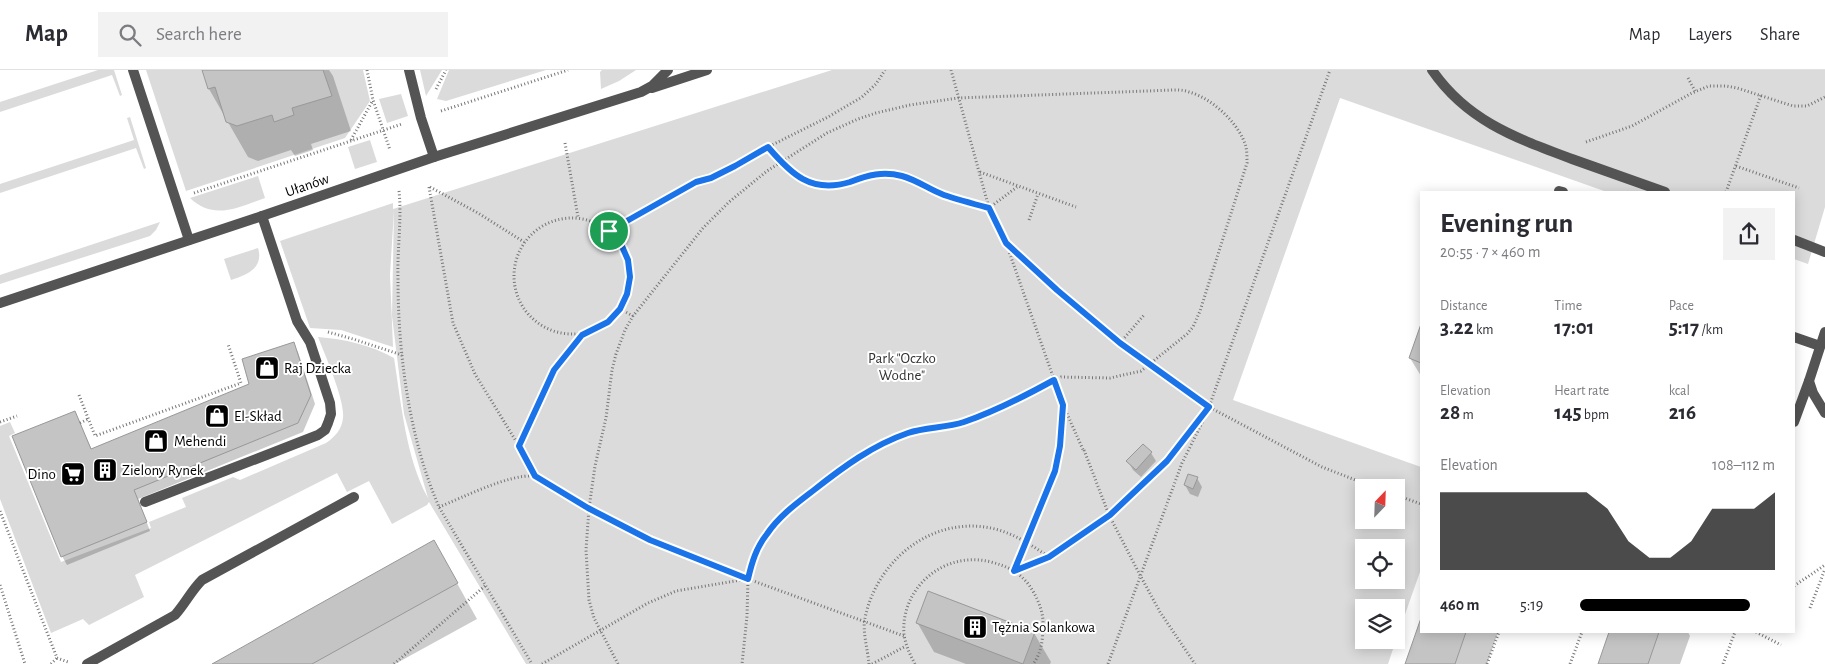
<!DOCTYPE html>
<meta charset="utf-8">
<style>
:root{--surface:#fff;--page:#f2f2f3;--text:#2b2b33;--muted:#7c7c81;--line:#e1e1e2;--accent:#000}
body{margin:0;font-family:"Alegreya Sans",sans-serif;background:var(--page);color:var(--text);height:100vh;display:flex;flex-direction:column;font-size:19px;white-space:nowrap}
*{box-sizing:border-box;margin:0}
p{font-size:16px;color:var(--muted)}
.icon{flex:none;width:28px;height:28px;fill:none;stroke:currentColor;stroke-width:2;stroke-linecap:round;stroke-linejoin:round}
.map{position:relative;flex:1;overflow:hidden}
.details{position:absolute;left:1420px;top:121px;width:375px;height:442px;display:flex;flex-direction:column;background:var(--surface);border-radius:0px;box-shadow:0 2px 12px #0003}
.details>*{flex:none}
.needle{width:32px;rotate:23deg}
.buttons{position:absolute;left:1355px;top:409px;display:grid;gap:10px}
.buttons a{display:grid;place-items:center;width:50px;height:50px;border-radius:0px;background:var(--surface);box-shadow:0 2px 12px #0003;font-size:25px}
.pin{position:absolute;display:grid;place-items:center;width:42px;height:42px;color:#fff;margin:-21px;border:2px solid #fff;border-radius:50%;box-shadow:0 1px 5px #0007}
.round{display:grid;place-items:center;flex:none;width:52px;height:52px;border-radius:0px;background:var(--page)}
.head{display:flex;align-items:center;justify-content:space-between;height:85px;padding:0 20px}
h1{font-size:28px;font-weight:600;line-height:38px}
.figures{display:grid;grid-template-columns:repeat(3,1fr);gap:8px;height:85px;padding:5px 20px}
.figures div{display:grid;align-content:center}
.figures b{font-size:21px;font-weight:600}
.figures small{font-size:14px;font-weight:400}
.figures p{font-size:14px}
.chart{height:140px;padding:10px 20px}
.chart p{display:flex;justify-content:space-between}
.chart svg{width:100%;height:90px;margin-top:5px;fill:var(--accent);opacity:.7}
ul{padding:0 20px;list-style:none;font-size:16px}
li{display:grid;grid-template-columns:80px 60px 1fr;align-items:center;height:38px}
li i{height:12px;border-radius:6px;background:var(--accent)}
header{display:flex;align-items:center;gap:30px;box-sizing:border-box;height:70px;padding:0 25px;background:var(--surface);border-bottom:1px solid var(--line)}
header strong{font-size:24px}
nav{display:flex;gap:28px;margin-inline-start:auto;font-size:18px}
.search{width:350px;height:45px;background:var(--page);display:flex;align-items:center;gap:12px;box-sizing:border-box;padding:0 18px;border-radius:0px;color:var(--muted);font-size:19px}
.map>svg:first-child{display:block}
.green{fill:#dbdbdb;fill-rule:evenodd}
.shadow{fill:#0003}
.building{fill:#c4c4c4;stroke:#989898}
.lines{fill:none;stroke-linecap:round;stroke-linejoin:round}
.path{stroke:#767676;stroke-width:3;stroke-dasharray:1 2.5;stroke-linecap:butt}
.service{stroke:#545454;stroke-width:10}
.pedestrian{stroke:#545454;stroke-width:10}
.minor{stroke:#545454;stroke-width:10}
.route-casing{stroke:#fff;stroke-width:10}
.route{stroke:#1a73e8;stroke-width:6}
.labels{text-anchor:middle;stroke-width:4;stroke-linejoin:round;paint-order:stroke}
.street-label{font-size:15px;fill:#000;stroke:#fff}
.park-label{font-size:15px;fill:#323232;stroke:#fff}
.poi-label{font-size:15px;fill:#000;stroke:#fff;text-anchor:start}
</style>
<header>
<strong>Map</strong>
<div class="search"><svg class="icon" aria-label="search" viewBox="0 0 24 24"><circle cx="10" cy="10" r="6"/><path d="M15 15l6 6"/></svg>Search here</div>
<nav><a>Map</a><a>Layers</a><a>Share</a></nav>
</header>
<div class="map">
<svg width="1825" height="594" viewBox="0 0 1825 594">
<rect width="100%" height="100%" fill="#fff"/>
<g class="green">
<polygon points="98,0 114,0 122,25 120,26 112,5 0,42 0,32"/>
<polygon points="146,0 202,0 208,19 215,17 226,52 237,56 272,45 274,52 292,38 331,26 323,0 363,0 370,31 345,68 186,121"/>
<polygon points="420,0 442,0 426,26"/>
<polygon points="449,0 546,0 446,31 437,29"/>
<polygon points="602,0 636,0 619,11 601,19 600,2"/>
<path d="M832 0H1825V137L1808 194 1794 189V122H1607L1340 28 1233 330 1421 397V499L1396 570V538H1364V570H1396L1388 594H526L429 432 427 435 392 454 369 411 347 422 337 403 135 505 144 527 89 555 83 549 51 563 0 429V356L10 352 15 363 9 366 61 492 151 458 149 452 186 437 182 428 233 407 240 410 326 373C335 367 342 359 343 348 345 330 325 285 318 267 344 269 371 275 394 288 401 332 406 389 428 428L404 344 392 246 394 140 390 205 393 277 341 260 310 258 280 171 393 133V139ZM1364 418H1396V450H1364ZM1364 478H1396V510H1364Z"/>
<polygon points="401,24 408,46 387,53 379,29"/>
<polygon points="130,47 146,98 144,99 136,78 0,123 0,114 134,70 127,48"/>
<polygon points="370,70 377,92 355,99 348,77"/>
<path d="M258 106 265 128C238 137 214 151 190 128Z"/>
<polygon points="160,152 156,160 150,166 0,214 0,205"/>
<path d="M258 178C264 198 247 205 231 210L224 189Z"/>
</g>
<g class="shadow">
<polygon points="203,0 329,0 333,6 351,61 311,74 313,80 295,86 291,80 258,91 248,87 209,19"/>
<polygon points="1421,258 1421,306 1410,288"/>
<polygon points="293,274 298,282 315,334 303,362 138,429 150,461 67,495 62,486 75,343 92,380 251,315"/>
<polygon points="1151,383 1156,391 1141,407 1133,400 1128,391"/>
<polygon points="1197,408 1202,417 1198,427 1190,424 1185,415"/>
<polygon points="434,472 477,549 395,594 214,594"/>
<polygon points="917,552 1034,563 1051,592 1050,594 966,594 934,582"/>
<polygon points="1421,552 1421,562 1498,562 1487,594 1407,594"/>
<polygon points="1610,562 1688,562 1690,566 1680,594 1599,594"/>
</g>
<g class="building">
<polygon points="202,0 323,0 332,26 292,38 294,45 274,52 272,45 237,56 226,52 215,17 208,19"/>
<polygon points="1421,254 1421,293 1409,288"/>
<polygon points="294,272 311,325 298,353 134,420 147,452 61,487 12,366 75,341 91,379 249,314 242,289"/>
<polygon points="1143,374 1152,382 1136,400 1126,391"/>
<polygon points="1188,404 1198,407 1193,419 1184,415"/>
<polygon points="434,470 458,513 312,594 212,594"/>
<polygon points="928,521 1035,562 1023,594 916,553"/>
<polygon points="1421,548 1421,562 1466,562 1455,594 1405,594"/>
<polygon points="1609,562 1659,562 1648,594 1598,594"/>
</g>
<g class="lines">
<g class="path">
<polyline points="367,0 373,30 390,80"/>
<polyline points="951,0 989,138 1006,173 1063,335 1060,376 1055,401 1015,500"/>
<polyline points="1688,8 1695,21"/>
<polyline points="436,19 446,0"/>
<polyline points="441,41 568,0"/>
<polyline points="351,70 373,30"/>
<polyline points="1586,72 1632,56 1692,23 1709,16 1726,16 1737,18 1793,36 1807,36 1825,27"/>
<polyline points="565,73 578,147"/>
<path d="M768 77C791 104 811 124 850 112 865 106 878 102 895 105 913 108 927 119 944 125 959 130 974 134 989 138L1017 117"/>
<polyline points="1736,96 1799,118"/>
<polyline points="980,102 1076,137"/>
<polyline points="429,117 453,253 475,304 519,376 535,406 589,438 650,470 748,509 904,566"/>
<polyline points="430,117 478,143 524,172"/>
<path d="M399 121C402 149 397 180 398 209 398 283 409 368 439 437L532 594"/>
<polyline points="1726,122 1761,25"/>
<polyline points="194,123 402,54"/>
<circle cx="572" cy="206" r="58"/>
<polyline points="1029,150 1038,124"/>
<polyline points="609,161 696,112 711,108 735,96 768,77 828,47 862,27 876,14 885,0"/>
<polyline points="1006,173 1057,220 1120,273 1209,337 1322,397 1376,418"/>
<polyline points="620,239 633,246"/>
<polyline points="328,262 353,269 402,285"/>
<polyline points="1120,273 1144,245"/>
<polyline points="79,325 95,366 241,313 228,274"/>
<polyline points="1064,337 1084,382"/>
<polyline points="0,352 17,346"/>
<polyline points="80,353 88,349"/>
<polyline points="519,376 551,306 581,266"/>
<polyline points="1084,380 1109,445 1140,505 1160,542 1195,594"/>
<polyline points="1396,425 1421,434"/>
<path d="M439 437C464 427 509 404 534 406"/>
<polyline points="0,441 57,588 68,592"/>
<polyline points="1015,501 1049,487 1109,445 1167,391 1209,337 1330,0"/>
<polyline points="0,515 25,594"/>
<polyline points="1794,516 1825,495"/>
<polyline points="1810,538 1825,499"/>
<polyline points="1756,562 1781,575"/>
<polyline points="51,594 57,588"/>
<polyline points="394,594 485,516"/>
<polyline points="542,594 648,533 676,521 747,509"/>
<path d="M618 594 594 548 589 530 586 480 589 438 595 396 606 348 612 300 616 284 625 260 633 246 703 158 729 132 767 101 827 63 858 49 876 43 910 35 958 28 1174 20C1179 20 1184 20 1189 22 1212 28 1240 54 1246 77 1247 82 1247 88 1247 93L1200 241 1193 257 1187 264 1141 301 1110 308 1061 307 986 344 962 353 910 362 892 369 872 379 831 406 778 450 767 463 756 481 748 509 747 546 742 594"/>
<path d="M869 594C868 581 862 560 865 548 877 489 934 444 995 459 1015 464 1033 476 1049 487"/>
<polyline points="872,594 906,576"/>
<path d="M915 594C910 585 906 576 904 565 900 517 945 480 991 492 1007 496 1019 502 1029 515 1036 525 1042 538 1043 550 1043 565 1043 581 1033 594"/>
<polyline points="1108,594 1182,393 1206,345"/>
<polyline points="1487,594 1499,562"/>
<polyline points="1570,594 1582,562"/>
<polyline points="1723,594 1735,562"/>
</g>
<g class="service">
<polyline points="1559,121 1563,122"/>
<polyline points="1794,267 1820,276"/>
<polyline points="145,432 318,365 325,360 328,353 331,344 330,333 310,272 297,251 262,146"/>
</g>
<g class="pedestrian">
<path d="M1432 0C1467 51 1516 68 1572 89 1603 100 1634 111 1665 122"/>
<polyline points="1794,170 1825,182"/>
</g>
<g class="minor">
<polyline points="133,0 189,170"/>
<polyline points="409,0 421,48 434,87"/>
<polyline points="652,18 707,0"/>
<polyline points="0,233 262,146 434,87 641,22 652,16 668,0"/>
<polyline points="1825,262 1809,311 1813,323 1825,343"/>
<polyline points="1794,352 1809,311"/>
<path d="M87 594 175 545C185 534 191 521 202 510L354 427"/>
</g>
</g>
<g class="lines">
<defs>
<path id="route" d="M768 77C791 104 811 124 850 112 868 105 883 101 902 106 917 110 930 120 944 125 959 130 974 134 989 138L1006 173 1057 220 1120 273 1209 337 1167 391 1110 445 1049 487 1014 501 1055 401 1060 376 1063 335 1054 310C1025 326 996 341 964 352 946 358 926 357 908 363 873 375 843 397 814 420 797 433 779 446 767 464 756 478 752 492 748 509L650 470 588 438 535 406 519 376 554 300 582 265 608 252 620 239 627 224 630 207 628 190 621 174 609 161 696 112 711 108 735 96Z"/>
</defs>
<use href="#route" class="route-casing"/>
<use href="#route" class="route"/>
</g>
<defs>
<symbol id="shop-square" viewBox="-11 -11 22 22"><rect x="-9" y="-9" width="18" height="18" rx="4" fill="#000" stroke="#fff"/><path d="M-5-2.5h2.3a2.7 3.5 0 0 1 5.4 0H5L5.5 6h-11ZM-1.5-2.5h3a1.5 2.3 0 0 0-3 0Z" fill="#fff"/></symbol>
<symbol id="building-square" viewBox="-11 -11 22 22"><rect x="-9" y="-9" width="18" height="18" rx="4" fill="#000" stroke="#fff"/><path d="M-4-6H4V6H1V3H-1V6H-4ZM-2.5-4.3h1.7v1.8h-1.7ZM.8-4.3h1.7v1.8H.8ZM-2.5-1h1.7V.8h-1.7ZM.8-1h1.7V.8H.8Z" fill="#fff"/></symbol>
<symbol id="supermarket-square" viewBox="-11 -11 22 22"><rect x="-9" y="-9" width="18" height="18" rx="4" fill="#000" stroke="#fff"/><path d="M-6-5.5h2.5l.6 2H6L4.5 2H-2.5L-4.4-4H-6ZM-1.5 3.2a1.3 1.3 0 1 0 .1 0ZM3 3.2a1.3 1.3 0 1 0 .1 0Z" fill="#fff"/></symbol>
</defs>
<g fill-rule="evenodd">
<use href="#shop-square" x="253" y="284" width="28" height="28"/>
<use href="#shop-square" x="203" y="332" width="28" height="28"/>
<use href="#shop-square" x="142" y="357" width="28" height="28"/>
<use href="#building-square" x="91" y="386" width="28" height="28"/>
<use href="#supermarket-square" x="59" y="390" width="28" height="28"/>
<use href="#building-square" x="961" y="543" width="28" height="28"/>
</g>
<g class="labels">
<g class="street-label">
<text transform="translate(307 115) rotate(-19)" y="5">Ułanów</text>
</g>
<g class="park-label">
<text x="902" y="293">Park "Oczko<tspan x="902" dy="17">Wodne"</tspan></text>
</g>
<g class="poi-label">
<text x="284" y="303">Raj Dziecka</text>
<text x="234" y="351">El-Skład</text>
<text x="174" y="376">Mehendi</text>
<text x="122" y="405">Zielony Rynek</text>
<text x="56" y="409" text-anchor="end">Dino</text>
<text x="992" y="562">Tężnia Solankowa</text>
</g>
</g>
</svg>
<div class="buttons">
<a><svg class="needle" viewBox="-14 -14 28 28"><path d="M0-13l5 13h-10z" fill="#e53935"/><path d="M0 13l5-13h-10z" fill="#7c7c81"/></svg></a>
<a><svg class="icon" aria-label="locate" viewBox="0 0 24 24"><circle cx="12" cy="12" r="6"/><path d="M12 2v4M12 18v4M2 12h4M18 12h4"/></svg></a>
<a><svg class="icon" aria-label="layers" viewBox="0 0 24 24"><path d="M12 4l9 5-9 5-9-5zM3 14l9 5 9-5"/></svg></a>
</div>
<div class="pin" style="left:609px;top:161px;background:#1e9e55"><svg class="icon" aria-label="arrive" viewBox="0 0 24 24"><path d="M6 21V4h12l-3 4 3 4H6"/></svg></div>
<section class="details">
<div class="head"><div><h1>Evening run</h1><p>20:55 · 7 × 460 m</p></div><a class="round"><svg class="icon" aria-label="share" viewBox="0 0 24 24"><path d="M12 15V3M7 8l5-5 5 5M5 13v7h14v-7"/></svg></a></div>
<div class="figures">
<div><p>Distance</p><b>3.22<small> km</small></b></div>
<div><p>Time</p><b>17:01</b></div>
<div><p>Pace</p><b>5:17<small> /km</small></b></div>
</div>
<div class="figures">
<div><p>Elevation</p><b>28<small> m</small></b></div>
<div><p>Heart rate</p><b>145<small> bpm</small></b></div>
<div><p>kcal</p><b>216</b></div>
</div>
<div class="chart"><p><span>Elevation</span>108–112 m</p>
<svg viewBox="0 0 160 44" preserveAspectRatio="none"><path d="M0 44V6L10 6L20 6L30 6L40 6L50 6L60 6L70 6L80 14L90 30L100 38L110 38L120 30L130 14L140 14L150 14L160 6V44z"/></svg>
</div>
<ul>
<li><b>460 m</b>5:19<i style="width:87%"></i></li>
</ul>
</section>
</div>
